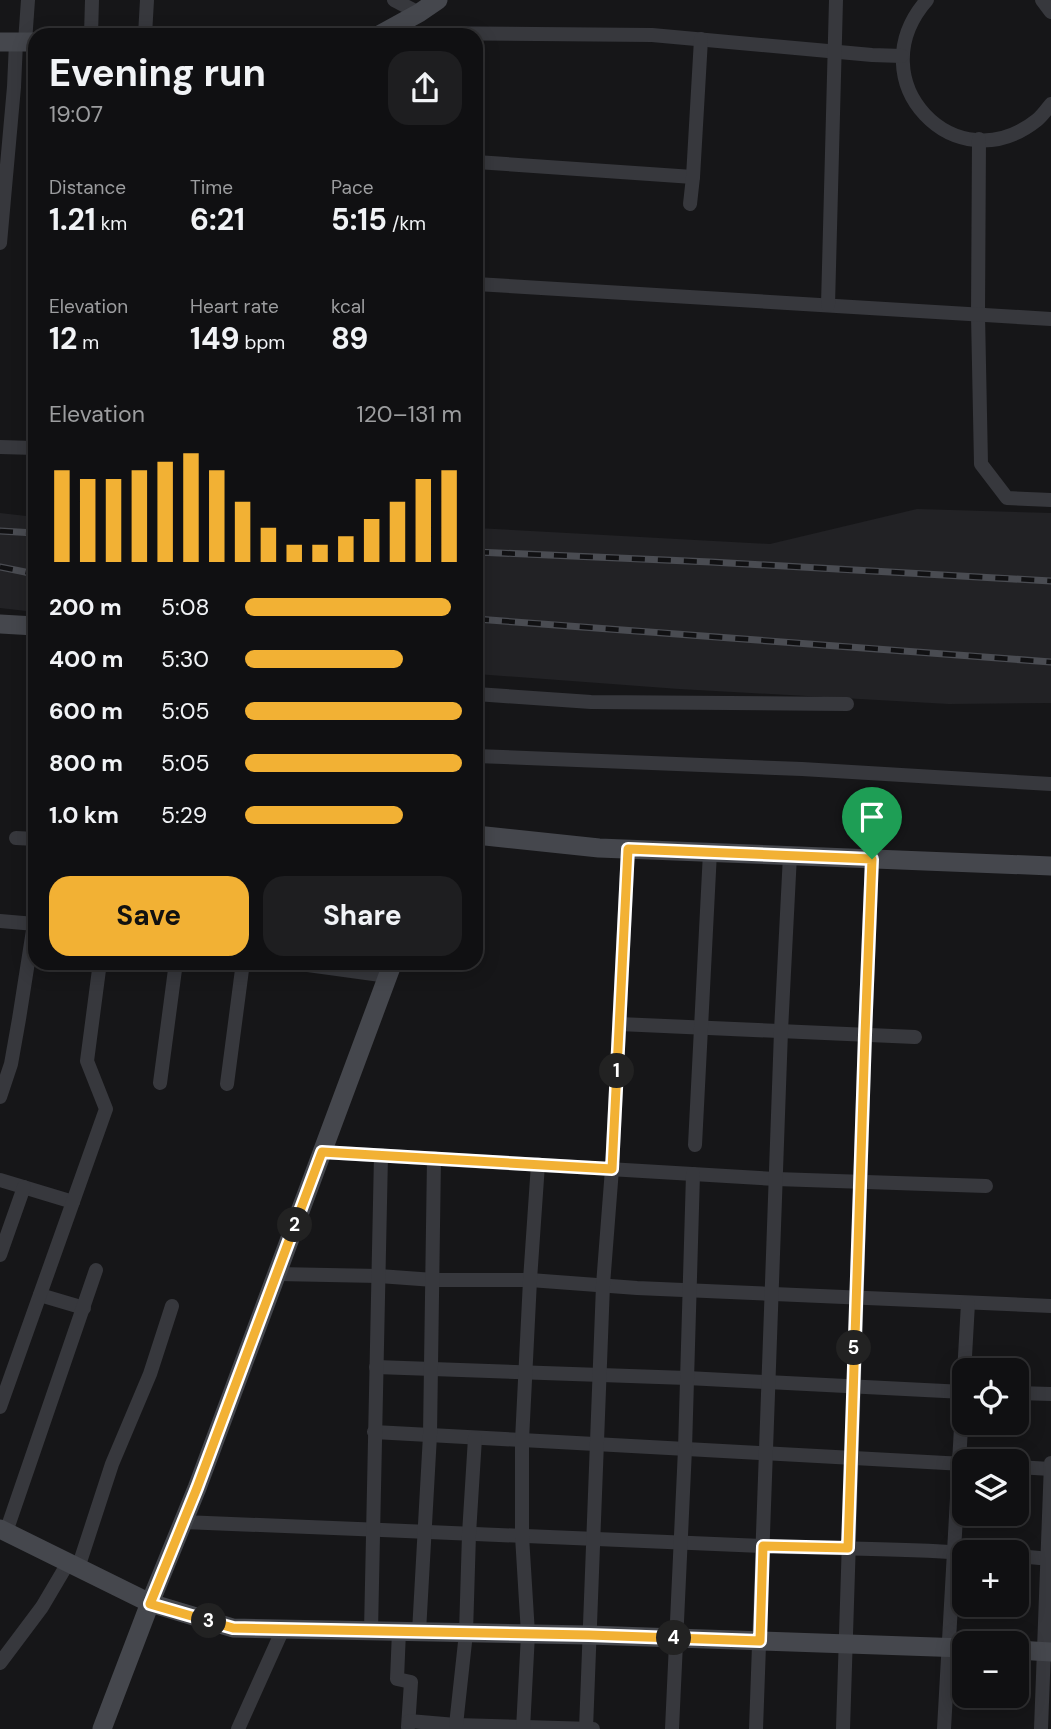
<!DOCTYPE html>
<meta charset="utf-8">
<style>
:root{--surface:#101012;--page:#1e1e20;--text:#f1f3f6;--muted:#9c9d9f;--line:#303032;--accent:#f2b134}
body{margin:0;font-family:"DM Sans",sans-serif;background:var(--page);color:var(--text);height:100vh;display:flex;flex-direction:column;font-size:26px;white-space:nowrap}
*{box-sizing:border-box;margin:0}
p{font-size:23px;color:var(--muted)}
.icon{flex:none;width:38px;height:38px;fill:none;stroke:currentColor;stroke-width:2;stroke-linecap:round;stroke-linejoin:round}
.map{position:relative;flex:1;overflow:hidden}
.side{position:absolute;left:28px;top:28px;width:455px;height:942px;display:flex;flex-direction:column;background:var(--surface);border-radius:21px;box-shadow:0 4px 18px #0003,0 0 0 2px var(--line)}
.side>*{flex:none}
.fabs{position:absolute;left:952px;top:1358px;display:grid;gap:14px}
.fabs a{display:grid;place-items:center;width:77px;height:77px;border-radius:14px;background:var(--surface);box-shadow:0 4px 18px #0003,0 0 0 2px var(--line);font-size:35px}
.pin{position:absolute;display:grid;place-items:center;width:60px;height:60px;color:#fff;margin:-72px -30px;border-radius:50% 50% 50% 0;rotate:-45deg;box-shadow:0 0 7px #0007}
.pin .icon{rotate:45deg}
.km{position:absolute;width:35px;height:35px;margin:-18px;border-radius:50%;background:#222;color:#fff;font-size:19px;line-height:35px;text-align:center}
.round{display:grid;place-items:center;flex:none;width:74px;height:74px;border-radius:21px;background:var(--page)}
.headline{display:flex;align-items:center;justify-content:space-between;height:119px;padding:0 21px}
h1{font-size:38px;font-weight:700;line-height:52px}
.figures{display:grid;grid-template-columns:repeat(3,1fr);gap:10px;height:119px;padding:7px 21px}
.figures div{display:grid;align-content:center}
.figures b{font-size:30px;font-weight:700}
.figures small{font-size:19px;font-weight:400}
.figures p{font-size:19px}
.chart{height:196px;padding:14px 21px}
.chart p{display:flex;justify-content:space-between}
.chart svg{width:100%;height:126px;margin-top:7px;stroke:var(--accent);stroke-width:6}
.button{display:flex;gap:14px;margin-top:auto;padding:14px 21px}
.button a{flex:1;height:80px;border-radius:21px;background:var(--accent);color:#111;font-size:28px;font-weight:700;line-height:80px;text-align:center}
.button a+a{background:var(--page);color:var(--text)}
ul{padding:0 21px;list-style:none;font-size:23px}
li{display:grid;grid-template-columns:112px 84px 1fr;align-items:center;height:52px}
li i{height:18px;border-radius:9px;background:var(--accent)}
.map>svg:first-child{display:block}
.built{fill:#222225}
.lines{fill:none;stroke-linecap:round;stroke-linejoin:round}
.street{stroke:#37383d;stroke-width:14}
.secondary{stroke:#45474d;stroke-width:19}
.rail-casing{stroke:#4a4c52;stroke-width:7}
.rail{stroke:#111113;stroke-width:4.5;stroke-dasharray:13;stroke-linecap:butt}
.route-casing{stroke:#fff;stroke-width:14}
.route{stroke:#f2b134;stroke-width:9}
</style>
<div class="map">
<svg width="1051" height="1729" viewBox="0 0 1051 1729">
<rect width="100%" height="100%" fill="#161618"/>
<g class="built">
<polygon points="917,509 1051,513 1051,703 949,704 679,689 476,674 476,528 770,544"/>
<polygon points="0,513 35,517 35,612 0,608"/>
</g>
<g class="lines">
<g class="street">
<polyline points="394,0 419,13"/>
<path d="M927 0C856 81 956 185 1037 120 1042 116 1047 109 1051 104"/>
<polyline points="1042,0 1051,12"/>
<polyline points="91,35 92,0"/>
<polyline points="145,35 147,0"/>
<polyline points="397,35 409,33 652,35 872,55 902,56"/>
<polyline points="25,42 28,0"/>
<polyline points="979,139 978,315 981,464 1007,498 1051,500"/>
<polyline points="476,162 693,177"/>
<polyline points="690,204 693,177 701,39"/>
<polyline points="0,243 14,87 16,42"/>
<polyline points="476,284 1051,319"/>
<polyline points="828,305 836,0"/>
<polyline points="0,447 35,448"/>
<polyline points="476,694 591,702 847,704"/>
<polyline points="476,756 802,769 1051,784"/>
<polyline points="16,838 35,839"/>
<polyline points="0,921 35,924"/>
<polyline points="286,962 388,976"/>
<polyline points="619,1024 915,1037"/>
<polyline points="160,1083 176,962"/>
<polyline points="227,1084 243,962"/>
<polyline points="0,1097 11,1064 19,1019 34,924 35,891"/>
<polyline points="695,1145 710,852"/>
<polyline points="322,1152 776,1179 986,1186"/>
<polyline points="0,1180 73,1202"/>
<polyline points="0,1255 24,1187"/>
<polyline points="277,1274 379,1276 434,1280 530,1280 637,1288 1051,1306"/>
<polyline points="40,1295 84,1308"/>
<polyline points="376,1367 687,1378 964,1392"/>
<polyline points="1017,1393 1051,1394"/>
<polyline points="0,1407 106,1109 87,1061 100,962"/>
<polyline points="374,1432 964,1464"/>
<polyline points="1017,1467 1051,1469"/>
<path d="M183 1522C376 1530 569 1537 762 1546 829 1549 897 1548 964 1553"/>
<polyline points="6,1532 96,1270"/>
<polyline points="1017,1556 1051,1559"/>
<polyline points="78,1568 112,1464 150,1374 172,1306"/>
<polyline points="371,1631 381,1155"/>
<polyline points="399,1631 397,1679 411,1682 408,1727"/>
<polyline points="419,1632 430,1435 434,1158"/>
<polyline points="0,1663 42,1607 68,1563"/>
<polyline points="409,1721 456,1725 593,1729"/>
<polyline points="456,1725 466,1633 469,1534 475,1438"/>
<polyline points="238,1729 283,1629"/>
<polyline points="523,1729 528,1634 522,1536 522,1440 530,1280 538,1164"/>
<polyline points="586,1729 603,1285 612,1169 628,849"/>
<polyline points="672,1729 685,1449 693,1174"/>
<polyline points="756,1729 781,1031 790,855"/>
<polyline points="843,1729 865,1035 872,859"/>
<polyline points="944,1729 968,1303"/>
<polyline points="1041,1729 1051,1463"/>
</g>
<g class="secondary">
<polyline points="379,35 419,13 438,0"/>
<polyline points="0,42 35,42"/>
<polyline points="0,624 35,626"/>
<polyline points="476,835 599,848 1051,866"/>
<polyline points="0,1529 150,1603 233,1628 589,1635 964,1648"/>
<polyline points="1017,1650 1051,1652"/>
<polyline points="102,1729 150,1603 197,1488 393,962"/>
</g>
<defs>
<g id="rail">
<polyline points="0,531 35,533"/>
<polyline points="476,552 711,562 1051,581"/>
<polyline points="0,567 35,574"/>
<polyline points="476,619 1051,662"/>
</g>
</defs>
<use href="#rail" class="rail-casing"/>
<use href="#rail" class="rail"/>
</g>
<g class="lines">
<defs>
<polygon id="route" points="628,849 872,859 865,1035 848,1548 763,1546 760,1641 589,1635 233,1628 150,1604 197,1488 322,1152 612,1169"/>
</defs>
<use href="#route" class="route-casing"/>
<use href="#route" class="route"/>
</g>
</svg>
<div class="fabs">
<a><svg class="icon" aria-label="locate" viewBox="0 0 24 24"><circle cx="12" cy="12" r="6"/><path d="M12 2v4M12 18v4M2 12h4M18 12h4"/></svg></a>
<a><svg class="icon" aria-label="layers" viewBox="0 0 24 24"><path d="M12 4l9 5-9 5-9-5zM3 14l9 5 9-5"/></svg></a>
<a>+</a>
<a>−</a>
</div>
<div class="pin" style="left:872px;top:859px;background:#1e9e55"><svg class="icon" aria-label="arrive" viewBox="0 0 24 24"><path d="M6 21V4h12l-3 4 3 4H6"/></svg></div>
<b class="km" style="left:617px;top:1071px">1</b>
<b class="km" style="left:295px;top:1225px">2</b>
<b class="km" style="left:209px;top:1621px">3</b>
<b class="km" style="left:674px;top:1638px">4</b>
<b class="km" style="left:854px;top:1348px">5</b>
<section class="side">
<div class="headline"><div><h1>Evening run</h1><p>19:07</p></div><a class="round"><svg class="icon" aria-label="share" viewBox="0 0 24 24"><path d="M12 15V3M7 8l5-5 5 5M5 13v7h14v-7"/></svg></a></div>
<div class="figures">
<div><p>Distance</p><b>1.21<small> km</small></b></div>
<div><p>Time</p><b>6:21</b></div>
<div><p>Pace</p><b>5:15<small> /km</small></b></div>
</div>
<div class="figures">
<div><p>Elevation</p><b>12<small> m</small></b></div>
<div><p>Heart rate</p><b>149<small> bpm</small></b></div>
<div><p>kcal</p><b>89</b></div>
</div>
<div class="chart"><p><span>Elevation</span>120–131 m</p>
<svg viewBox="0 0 160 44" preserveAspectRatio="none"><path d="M5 44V12M15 44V15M25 44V15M35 44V12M45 44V9M55 44V6M65 44V12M75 44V23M85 44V32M95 44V38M105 44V38M115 44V35M125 44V29M135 44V23M145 44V15M155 44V12"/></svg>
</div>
<ul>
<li><b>200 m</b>5:08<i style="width:95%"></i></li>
<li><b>400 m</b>5:30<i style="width:73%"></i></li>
<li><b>600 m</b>5:05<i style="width:100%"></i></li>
<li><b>800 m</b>5:05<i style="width:100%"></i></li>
<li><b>1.0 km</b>5:29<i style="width:73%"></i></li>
</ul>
<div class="button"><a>Save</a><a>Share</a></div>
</section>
</div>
